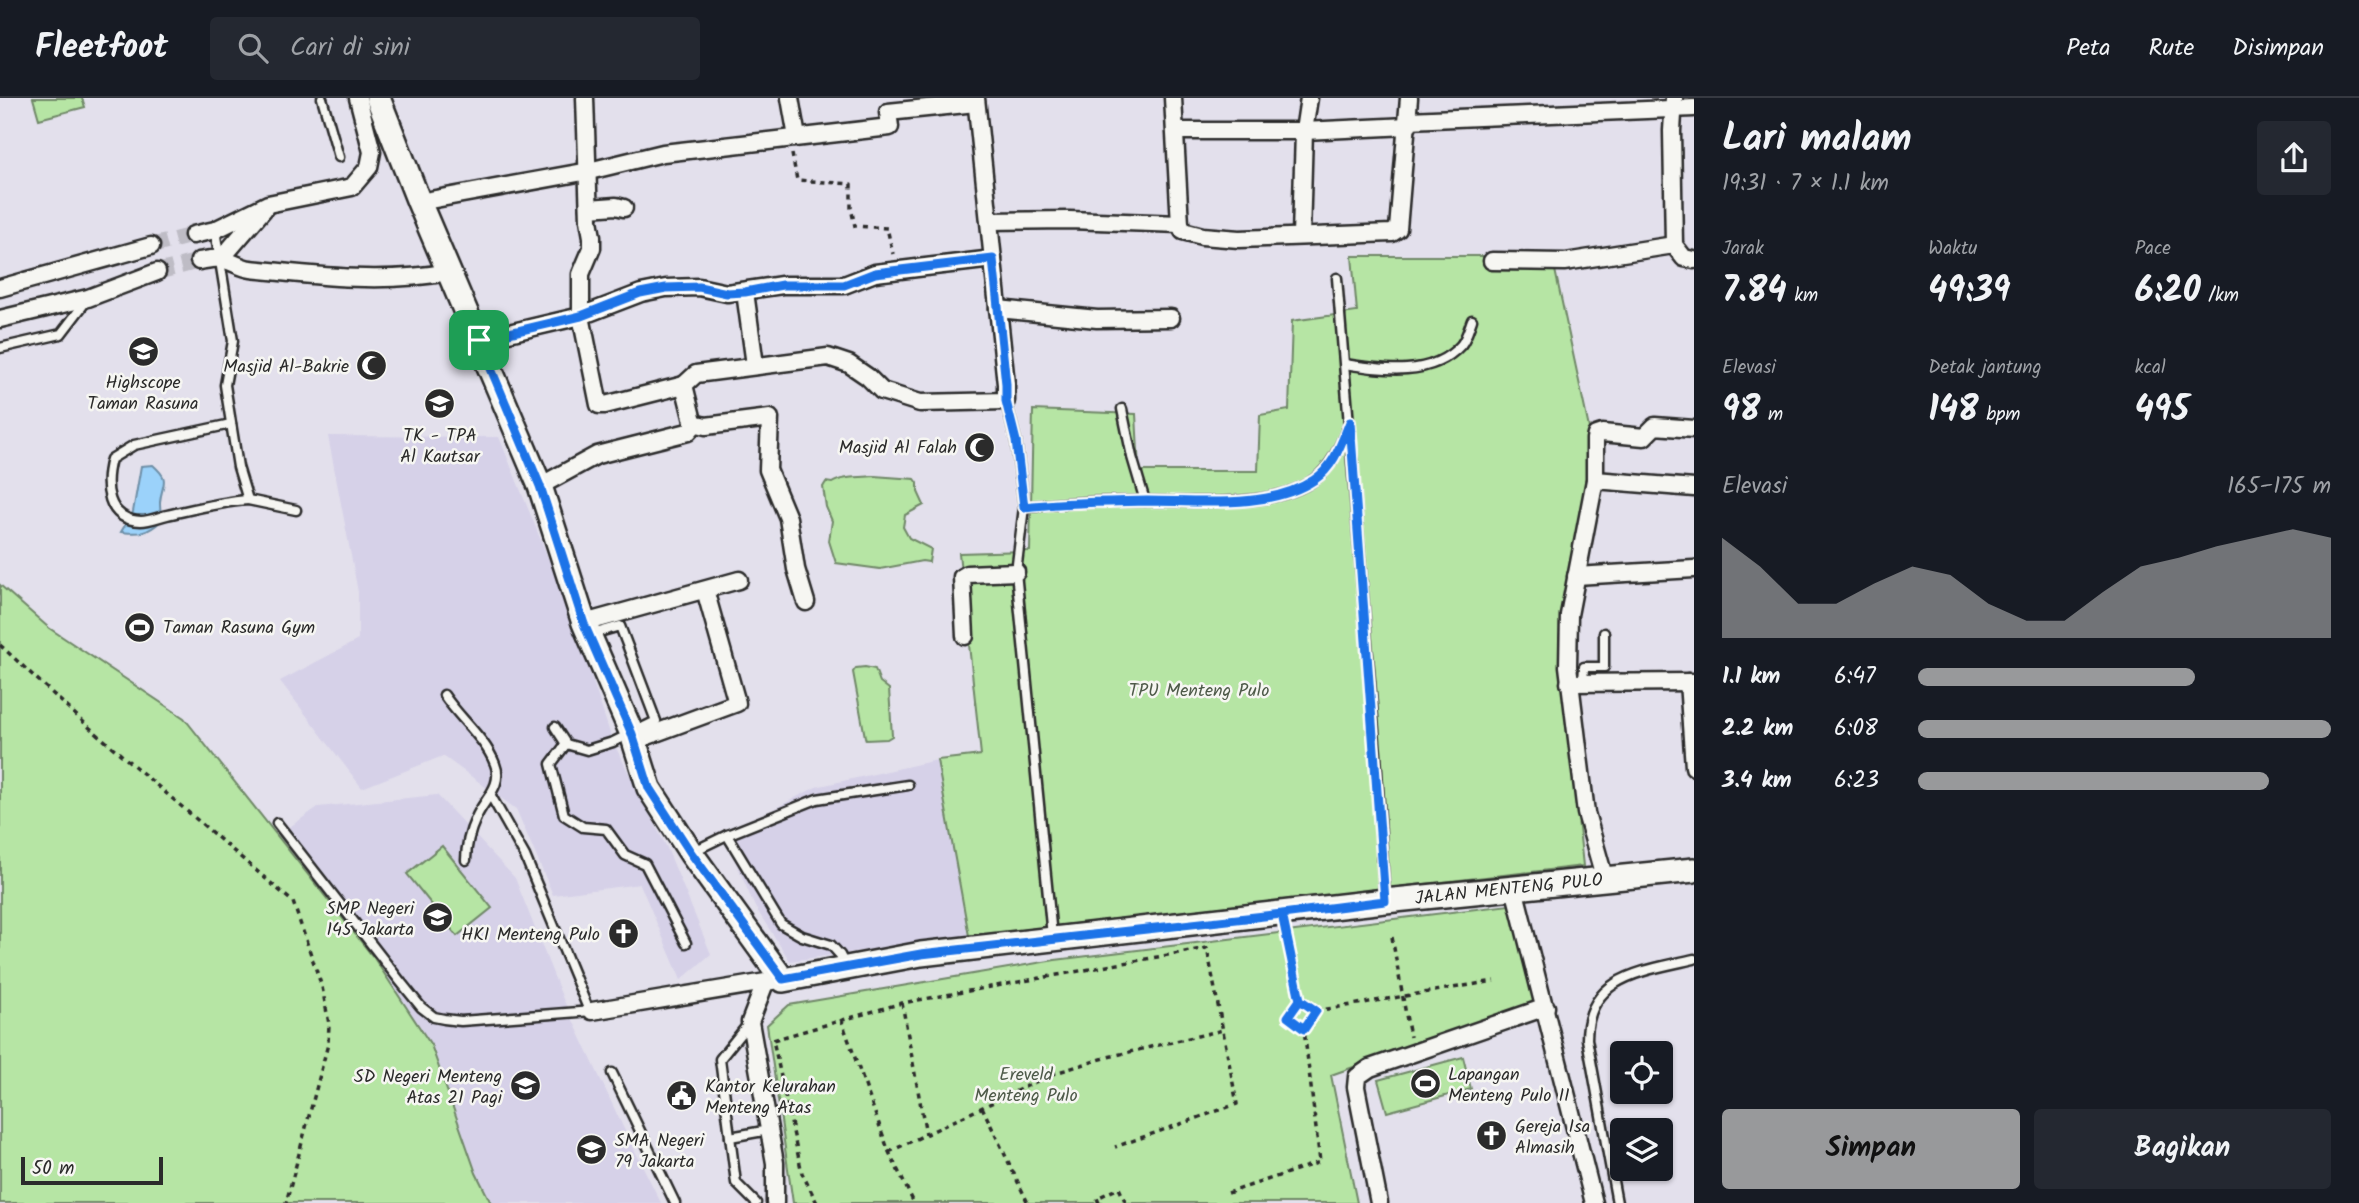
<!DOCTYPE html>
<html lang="id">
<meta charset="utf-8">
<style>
:root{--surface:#171b24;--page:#242831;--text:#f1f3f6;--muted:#9ea1a6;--line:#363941;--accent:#98999b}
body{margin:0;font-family:Kalam,sans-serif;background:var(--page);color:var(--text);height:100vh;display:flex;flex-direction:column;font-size:26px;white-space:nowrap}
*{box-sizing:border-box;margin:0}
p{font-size:23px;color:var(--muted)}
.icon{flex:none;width:38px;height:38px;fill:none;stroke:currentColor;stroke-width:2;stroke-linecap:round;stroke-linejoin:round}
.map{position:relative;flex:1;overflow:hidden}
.sheet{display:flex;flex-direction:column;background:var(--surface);width:665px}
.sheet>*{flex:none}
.controls{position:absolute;left:1610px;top:943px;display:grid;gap:14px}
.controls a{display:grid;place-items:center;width:63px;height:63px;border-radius:7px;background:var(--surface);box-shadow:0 2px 5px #0004;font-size:35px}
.scale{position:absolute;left:21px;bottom:18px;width:142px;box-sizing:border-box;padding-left:7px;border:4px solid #2b2b2b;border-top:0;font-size:19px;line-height:24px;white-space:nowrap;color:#2b2b2b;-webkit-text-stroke:5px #f6f6f2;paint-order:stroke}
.pin{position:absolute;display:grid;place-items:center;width:60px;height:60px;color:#fff;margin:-30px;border-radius:14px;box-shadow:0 4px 10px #0006}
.round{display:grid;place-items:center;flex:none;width:74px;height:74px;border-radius:7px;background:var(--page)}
.head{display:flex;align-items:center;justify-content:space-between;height:119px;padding:0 28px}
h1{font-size:38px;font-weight:800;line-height:52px}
.figures{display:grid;grid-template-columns:repeat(3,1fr);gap:10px;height:119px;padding:7px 28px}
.figures div{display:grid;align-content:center}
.figures b{font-size:35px;font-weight:800}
.figures small{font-size:19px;font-weight:400}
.figures p{font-size:19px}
.chart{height:196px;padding:14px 28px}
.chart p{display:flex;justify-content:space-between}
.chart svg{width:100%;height:126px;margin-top:7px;fill:var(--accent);opacity:.7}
.button{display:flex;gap:14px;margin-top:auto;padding:14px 28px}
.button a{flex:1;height:80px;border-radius:7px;background:var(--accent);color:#111;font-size:28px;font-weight:800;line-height:80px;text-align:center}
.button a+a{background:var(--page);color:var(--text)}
ul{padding:0 28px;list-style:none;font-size:23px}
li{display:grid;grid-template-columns:112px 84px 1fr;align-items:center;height:52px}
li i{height:18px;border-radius:9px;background:var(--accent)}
header{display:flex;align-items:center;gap:42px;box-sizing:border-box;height:98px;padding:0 35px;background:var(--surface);border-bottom:2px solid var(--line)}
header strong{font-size:33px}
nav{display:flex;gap:38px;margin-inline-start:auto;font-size:24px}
.search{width:490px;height:63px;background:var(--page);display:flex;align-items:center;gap:18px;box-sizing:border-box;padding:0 24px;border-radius:7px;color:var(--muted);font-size:26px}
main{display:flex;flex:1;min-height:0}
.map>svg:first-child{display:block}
.built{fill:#d6d1e8}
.green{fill:#b6e5a4;stroke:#708868;stroke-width:2}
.water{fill:#9bd2fa;stroke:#6e8fa7;stroke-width:2}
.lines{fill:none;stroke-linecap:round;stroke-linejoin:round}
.street-tunnel{stroke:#bebcc5;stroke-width:16;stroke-dasharray:16 8;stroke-linecap:butt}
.lane-casing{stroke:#2b2b2b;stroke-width:13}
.street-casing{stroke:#2b2b2b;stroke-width:21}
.secondary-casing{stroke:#2b2b2b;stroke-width:28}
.path{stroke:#2b2b2b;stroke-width:3.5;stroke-dasharray:5 5;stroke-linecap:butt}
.lane{stroke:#f6f6f2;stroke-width:8}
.street{stroke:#f6f6f2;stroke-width:16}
.secondary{stroke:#f6f6f2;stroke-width:23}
.route-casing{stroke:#fff;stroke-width:14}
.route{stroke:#1a73e8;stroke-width:9}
.labels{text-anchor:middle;stroke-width:5;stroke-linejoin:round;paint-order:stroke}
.poi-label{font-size:18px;fill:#2b2b2b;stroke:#f6f6f2;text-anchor:end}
.park-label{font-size:18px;fill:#4e5a49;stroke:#f6f6f2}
.street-label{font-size:18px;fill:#2b2b2b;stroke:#f6f6f2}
</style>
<header>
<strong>Fleetfoot</strong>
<div class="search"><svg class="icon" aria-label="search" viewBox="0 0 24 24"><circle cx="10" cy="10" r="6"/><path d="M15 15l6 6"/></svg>Cari di sini</div>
<nav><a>Peta</a><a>Rute</a><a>Disimpan</a></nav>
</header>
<main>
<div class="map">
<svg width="1694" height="1105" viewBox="0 0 1694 1105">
<rect width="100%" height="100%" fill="#e3e0ec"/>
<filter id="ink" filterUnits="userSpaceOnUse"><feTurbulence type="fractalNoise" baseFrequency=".0143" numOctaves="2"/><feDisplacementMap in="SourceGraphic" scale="14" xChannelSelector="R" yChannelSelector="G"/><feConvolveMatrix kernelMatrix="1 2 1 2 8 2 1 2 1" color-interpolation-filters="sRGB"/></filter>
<g filter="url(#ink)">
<g class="built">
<polygon points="328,338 499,339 568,509 613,644 667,750 711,856 681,882 640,786 553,797 516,711 443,658 362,690 280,583 358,542 358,494"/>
<polygon points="937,662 969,838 790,863 755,809 724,737 816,689"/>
<polygon points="437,697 515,780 563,901 623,1029 661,1105 491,1105 476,1075 431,947 374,860 277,738 318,709"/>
</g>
<g class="green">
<polygon points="33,0 82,0 85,9 39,21"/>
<polygon points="1352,158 1552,158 1598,372 1559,540 1583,768 969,838 937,662 981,657 959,455 1030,453 1033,312 1136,316 1139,373 1258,373 1260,317 1289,312 1292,223 1357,214"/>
<path d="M874 378 915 381 918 385V394L924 407 905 417 903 429 909 440 931 451 929 464 922 463 880 471 836 465 829 443 832 423 826 409 823 389 826 384 832 385C842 378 861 380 874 378Z"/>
<polygon points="0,487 49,530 184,620 374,860 431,947 476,1075 491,1105 0,1105"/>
<polygon points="865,569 875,571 880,584 889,591 892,638 887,641 866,642 865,639 853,574 856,570"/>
<polygon points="442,748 492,810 457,838 407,776"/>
<polygon points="1509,807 1535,905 1331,977 1357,1105 793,1105 767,927 789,907 1055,862"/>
<polygon points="1463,959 1471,991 1387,1014 1378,982"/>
</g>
<path class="water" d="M153 367C171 383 162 384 160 404 160 410 161 417 161 423 147 436 140 436 121 434L133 414 141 368Z"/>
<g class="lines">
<g class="street-tunnel">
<polyline points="151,148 193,137"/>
<polyline points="157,174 199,163"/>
</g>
<defs>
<g id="lane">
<polyline points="322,0 339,59"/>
<polyline points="215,132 233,243 225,287 238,369 248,402 296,412"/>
<polyline points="1337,180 1376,656 1385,802"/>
<polyline points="0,250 61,236 87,202"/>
<path d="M1345 266C1383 272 1431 280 1461 247 1466 241 1469 230 1472 222"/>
<polyline points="1006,303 1016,343 1024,409 1016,474 1052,838"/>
<polyline points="1122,311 1132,359 1145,403"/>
<path d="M231 326 134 347 111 361C104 387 106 422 141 423 149 423 159 419 167 417 194 411 220 404 248 402"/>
<path d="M1024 409C1065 404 1106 403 1147 403 1195 403 1276 411 1315 381 1333 367 1340 348 1349 327"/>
<polyline points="1583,584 1584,569 1604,569 1604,535"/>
<path d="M444 597C459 620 485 640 495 666 504 688 483 702 476 720 470 733 466 747 466 762"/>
<polyline points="555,629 566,646 587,652 613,644 656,623 620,528 592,536"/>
<polyline points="566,646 551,666 564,717 583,729 606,731 625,757 645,766 686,845"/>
<polyline points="491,698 525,758 589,913"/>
<polyline points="277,725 400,883 421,909 434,919 444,921 461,923 592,913"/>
<polyline points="727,737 781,826 802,838 831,847 840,857 846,869"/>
<polyline points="692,754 727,737 817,701 908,687"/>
<polyline points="749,925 720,961 736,1085 756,1105"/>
<polyline points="612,975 675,1105"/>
<polyline points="730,1039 769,1032"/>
<path d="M1617 1105 1587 941C1587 877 1645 873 1694 861"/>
</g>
<g id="street">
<polyline points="585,0 589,122 592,139 592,150 581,176 581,218 599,307 605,307 684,287"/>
<polyline points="790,0 797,39"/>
<polyline points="1173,0 1180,126"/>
<polyline points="1674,0 1672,33 1674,147 1684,160 1694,162"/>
<polyline points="1408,22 1694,10"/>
<polyline points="1176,33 1304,33 1408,28"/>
<polyline points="419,104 589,73 663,55 890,29 888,14 976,5"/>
<polyline points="589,110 616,108 624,110"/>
<polyline points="990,123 1069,122 1180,126"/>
<polyline points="1180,126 1183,133 1202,138 1239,141 1392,135 1398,131 1409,0"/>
<polyline points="193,137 215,132 268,106 352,89 369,69 372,54 358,0"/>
<polyline points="1301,138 1304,33 1309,0"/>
<polyline points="221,161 264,111"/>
<path d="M199 163C206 162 214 160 220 161 231 162 240 170 251 171 317 178 383 186 449 174"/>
<polyline points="1492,163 1565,164 1674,147"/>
<polyline points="0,190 151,148"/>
<polyline points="745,194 755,267"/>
<polyline points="998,211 1097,221 1171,220"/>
<polyline points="0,221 88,200 157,174"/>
<polyline points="479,242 581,218 641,195 666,190 699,189 727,195 782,187 844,187 875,175 993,161"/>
<polyline points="684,287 696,276 828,259 849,266 868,279 882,293 920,305 1006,303 1006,286 976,0"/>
<polyline points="693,325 706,328 770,320 768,372 788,420 796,471 806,504"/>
<polyline points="1595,382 1694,390"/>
<polyline points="540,388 597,357 688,334 694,327 684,287"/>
<polyline points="1576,478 1694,471"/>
<polyline points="584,525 739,482"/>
<polyline points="965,538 962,479 967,476 1016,474"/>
<polyline points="1688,584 1694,669"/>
<polyline points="1569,585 1694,584"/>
<polyline points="634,643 737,605 705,492"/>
<polyline points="1605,782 1586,715 1568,568 1569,517 1595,382 1595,341 1596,337 1602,335 1644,339 1655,328 1694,331"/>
<polyline points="1514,790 1594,1105"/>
<polyline points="765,885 750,924 775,1065 775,1105"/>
<polyline points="592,913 772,883"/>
<polyline points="1379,1105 1356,989 1357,979 1370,970 1546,909"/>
</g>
<g id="secondary">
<path id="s1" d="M378 0 419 104 540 388 584 525 632 636 649 690 691 755 783 882 921 856 1385 803 1694 772"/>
</g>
</defs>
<use href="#lane" class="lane-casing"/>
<use href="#street" class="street-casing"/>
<use href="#secondary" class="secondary-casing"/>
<g class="path">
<polyline points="792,56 797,82 851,86 851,110 855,128 887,130 893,156"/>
<polyline points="0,547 90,630 293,804 322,889 329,926 328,946 286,1105"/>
<polyline points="1286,835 1300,902"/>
<polyline points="1392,839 1410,939"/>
<polyline points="902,905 926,1036"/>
<polyline points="1316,913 1494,883"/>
<polyline points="841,921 889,1054 914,1105"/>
<polyline points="982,1009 1028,1105"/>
<polyline points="889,1054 1052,976 1108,959 1223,932"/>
<polyline points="1228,1095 1320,1064 1304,931 1316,913 1300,902 1288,919 1304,931"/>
<polyline points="817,1105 802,1075 773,942 902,905 1207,850 1237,1006 1115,1049"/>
<polyline points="1099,1105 1097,1100 1119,1090 1126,1105"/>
</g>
<use href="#lane" class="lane"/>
<use href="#street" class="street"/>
<use href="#secondary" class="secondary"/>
</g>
</g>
<g class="lines" filter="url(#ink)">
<defs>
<path id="route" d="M479 242 540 388 584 526 632 636 649 690 691 755 783 881 921 856 1282 816 1300 902 1288 919 1304 931 1316 913 1300 902 1282 816 1385 803 1350 324C1341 346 1334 369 1314 382 1269 412 1198 403 1147 403 1106 404 1065 404 1024 409L1016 343 1006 303V286L993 161 875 175 844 187H782L745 194 727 195 699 189 666 190 640 195 581 218 479 242"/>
</defs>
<use href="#route" class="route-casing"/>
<use href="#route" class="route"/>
</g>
<defs>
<symbol id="school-disc" viewBox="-11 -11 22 22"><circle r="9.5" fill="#2b2b2b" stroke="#f6f6f2"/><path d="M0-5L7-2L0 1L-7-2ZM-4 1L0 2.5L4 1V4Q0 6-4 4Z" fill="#fff"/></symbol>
<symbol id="mosque-disc" viewBox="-11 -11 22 22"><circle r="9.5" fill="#2b2b2b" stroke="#f6f6f2"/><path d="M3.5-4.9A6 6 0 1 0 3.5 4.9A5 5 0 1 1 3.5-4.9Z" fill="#fff"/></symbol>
<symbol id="stadium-disc" viewBox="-11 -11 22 22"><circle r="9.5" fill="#2b2b2b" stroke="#f6f6f2"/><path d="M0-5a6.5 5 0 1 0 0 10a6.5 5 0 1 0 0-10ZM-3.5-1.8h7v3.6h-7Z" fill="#fff"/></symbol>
<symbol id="church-disc" viewBox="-11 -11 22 22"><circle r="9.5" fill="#2b2b2b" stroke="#f6f6f2"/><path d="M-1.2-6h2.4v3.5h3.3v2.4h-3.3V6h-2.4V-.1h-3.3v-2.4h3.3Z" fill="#fff"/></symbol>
<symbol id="civic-disc" viewBox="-11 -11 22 22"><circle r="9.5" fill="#2b2b2b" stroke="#f6f6f2"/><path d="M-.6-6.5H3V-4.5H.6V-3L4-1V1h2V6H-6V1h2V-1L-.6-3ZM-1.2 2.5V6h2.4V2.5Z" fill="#fff"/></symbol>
</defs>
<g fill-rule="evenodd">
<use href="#school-disc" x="126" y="236" width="35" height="35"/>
<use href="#mosque-disc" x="354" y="250" width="35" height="35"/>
<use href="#school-disc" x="422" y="288" width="35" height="35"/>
<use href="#mosque-disc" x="962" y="332" width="35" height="35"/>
<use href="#stadium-disc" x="122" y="512" width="35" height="35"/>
<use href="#school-disc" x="420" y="802" width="35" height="35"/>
<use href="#church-disc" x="606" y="818" width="35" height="35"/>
<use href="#stadium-disc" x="1408" y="968" width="35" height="35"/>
<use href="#school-disc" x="508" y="970" width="35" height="35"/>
<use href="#civic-disc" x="664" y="980" width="35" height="35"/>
<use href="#church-disc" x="1474" y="1020" width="35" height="35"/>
<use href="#school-disc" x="574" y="1034" width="35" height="35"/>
</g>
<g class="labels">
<g class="poi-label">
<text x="349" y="274">Masjid Al-Bakrie</text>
<text x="143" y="290" text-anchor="middle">Highscope<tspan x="143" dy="21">Taman Rasuna</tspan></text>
<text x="440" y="343" text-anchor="middle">TK - TPA<tspan x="440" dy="21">Al Kautsar</tspan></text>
<text x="957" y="355">Masjid Al Falah</text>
<text x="163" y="535" text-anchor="start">Taman Rasuna Gym</text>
<text x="414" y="816">SMP Negeri<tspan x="414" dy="21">145 Jakarta</tspan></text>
<text x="600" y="842">HKI Menteng Pulo</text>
<text x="1448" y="982" text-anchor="start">Lapangan<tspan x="1448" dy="21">Menteng Pulo II</tspan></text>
<text x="502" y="984">SD Negeri Menteng<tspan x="502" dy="21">Atas 21 Pagi</tspan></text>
<text x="705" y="994" text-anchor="start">Kantor Kelurahan<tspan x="705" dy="21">Menteng Atas</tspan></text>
<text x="1515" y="1034" text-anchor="start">Gereja Isa<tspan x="1515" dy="21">Almasih</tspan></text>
<text x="615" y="1048" text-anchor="start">SMA Negeri<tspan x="615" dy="21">79 Jakarta</tspan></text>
</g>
<g class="park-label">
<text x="1199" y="598">TPU Menteng Pulo</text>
<text x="1026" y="982">Ereveld<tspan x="1026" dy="21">Menteng Pulo</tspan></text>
</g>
<g class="street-label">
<text dy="6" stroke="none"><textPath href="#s1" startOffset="1708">JALAN MENTENG PULO</textPath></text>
</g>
</g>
</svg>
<div class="controls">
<a><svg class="icon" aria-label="locate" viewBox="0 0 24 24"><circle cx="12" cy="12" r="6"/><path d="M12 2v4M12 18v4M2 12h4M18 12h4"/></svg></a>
<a><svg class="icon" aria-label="layers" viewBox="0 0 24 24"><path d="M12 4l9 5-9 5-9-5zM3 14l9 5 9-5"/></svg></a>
</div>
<div class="scale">50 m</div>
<div class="pin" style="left:479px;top:242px;background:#1e9e55"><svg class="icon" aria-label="arrive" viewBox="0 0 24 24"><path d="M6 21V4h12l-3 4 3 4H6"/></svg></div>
</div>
<section class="sheet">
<div class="head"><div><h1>Lari malam</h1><p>19:31 · 7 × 1.1 km</p></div><a class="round"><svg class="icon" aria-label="share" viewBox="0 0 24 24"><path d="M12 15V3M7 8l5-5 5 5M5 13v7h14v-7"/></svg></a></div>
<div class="figures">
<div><p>Jarak</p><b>7.84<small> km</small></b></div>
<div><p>Waktu</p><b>49:39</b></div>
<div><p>Pace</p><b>6:20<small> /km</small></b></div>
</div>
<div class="figures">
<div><p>Elevasi</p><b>98<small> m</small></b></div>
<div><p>Detak jantung</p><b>148<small> bpm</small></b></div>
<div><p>kcal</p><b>495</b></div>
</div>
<div class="chart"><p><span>Elevasi</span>165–175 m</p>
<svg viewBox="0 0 160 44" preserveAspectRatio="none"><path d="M0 44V9L10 19L20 32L30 32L40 25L50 19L60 22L70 32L80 38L90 38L100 28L110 19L120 16L130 12L140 9L150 6L160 9V44z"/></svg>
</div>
<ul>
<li><b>1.1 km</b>6:47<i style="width:67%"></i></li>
<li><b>2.2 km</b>6:08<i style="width:100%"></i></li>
<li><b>3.4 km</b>6:23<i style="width:85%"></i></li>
</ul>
<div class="button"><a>Simpan</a><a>Bagikan</a></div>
</section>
</main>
